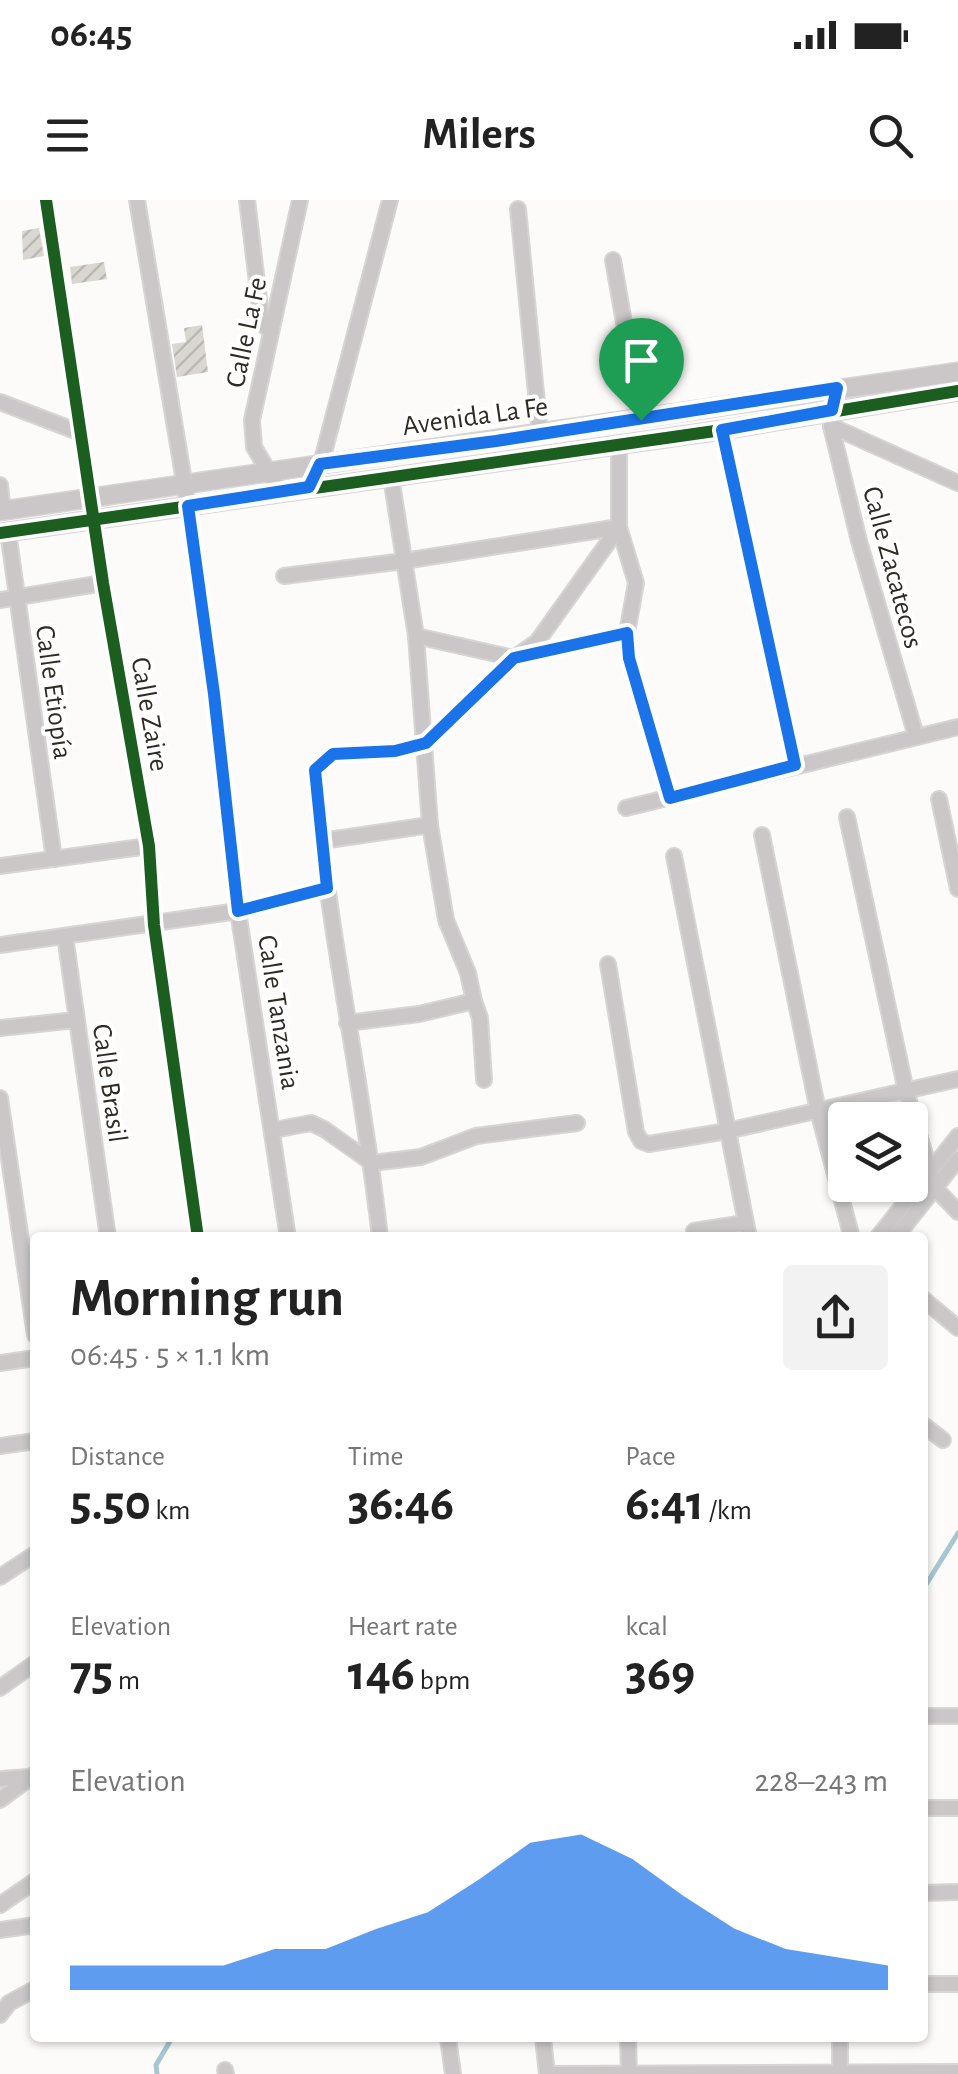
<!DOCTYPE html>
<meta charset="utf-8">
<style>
:root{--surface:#fff;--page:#f2f2f2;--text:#222;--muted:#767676;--accent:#1a73e8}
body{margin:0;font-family:"Alegreya Sans",sans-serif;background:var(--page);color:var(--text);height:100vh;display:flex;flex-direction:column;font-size:38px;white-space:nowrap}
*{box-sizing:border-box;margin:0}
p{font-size:32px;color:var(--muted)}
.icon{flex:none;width:55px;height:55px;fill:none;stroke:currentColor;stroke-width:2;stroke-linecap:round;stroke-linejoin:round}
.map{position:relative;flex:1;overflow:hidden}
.drawer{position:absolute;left:30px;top:1032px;width:898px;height:810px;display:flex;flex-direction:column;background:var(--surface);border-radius:10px;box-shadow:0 2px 8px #0004}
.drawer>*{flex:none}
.fabs{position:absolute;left:828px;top:902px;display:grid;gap:20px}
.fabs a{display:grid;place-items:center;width:100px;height:100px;border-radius:10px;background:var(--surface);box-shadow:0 2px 8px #0004;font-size:50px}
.pin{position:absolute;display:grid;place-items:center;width:85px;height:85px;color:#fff;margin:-102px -42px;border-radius:50% 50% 50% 0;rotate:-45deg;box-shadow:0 0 10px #0007}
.pin .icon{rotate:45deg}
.round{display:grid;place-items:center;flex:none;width:105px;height:105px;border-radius:10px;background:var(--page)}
.head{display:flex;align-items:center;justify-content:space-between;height:170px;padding:0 40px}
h1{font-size:55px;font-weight:700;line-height:75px}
.figures{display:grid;grid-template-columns:repeat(3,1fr);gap:15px;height:170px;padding:10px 40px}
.figures div{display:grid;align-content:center}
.figures b{font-size:50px;font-weight:700}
.figures small{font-size:28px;font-weight:400}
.figures p{font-size:28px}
.chart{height:280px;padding:20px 40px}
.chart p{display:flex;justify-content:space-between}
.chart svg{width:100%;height:180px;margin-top:10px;fill:var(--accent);opacity:.7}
.status{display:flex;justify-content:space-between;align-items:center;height:70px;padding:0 50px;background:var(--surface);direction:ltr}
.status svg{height:28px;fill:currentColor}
header{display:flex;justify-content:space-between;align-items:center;height:130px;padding:0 40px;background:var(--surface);font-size:45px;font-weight:700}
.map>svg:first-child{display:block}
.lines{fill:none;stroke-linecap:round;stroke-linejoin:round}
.stream{stroke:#a6c6d2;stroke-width:5}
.building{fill:url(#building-hatch)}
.minor-casing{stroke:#d7d5d3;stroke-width:18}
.tertiary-casing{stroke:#d7d5d3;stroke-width:21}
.minor{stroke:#cbc7c8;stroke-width:14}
.tertiary{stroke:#cbc7c8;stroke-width:18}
.cycleway-casing{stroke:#fff;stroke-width:19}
.cycleway{stroke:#1b5e20;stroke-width:12}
.route-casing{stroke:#fff;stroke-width:20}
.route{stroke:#1a73e8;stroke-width:12}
.labels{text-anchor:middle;stroke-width:8;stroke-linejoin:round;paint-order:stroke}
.street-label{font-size:28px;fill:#2f2a24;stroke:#fff}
</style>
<div class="status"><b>06:45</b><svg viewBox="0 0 49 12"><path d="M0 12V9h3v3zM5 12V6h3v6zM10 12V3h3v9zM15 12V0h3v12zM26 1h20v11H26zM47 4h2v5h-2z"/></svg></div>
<header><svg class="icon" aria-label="menu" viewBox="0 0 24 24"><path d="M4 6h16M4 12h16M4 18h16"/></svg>Milers<svg class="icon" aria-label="search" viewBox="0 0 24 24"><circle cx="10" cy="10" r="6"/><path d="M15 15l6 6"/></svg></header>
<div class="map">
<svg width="958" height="1874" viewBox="0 0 958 1874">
<defs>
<pattern id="building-hatch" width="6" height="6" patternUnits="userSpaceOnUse" patternTransform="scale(2.5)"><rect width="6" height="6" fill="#dad7d2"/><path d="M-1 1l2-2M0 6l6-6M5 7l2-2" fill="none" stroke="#bbb9b4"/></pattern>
</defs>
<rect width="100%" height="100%" fill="#fdfbf9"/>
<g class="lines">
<g class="stream">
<polyline points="922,1391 958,1333"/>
<polyline points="157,1874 156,1865 172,1838"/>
</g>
</g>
<g class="building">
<polygon points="39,28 44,56 23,60 22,31"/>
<polygon points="104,62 107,79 72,84 70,67"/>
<polygon points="202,125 208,172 177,177 172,144 186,142 184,128"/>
</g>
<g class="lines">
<defs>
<g id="minor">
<polyline points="46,0 103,383 149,646 154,725 198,1038"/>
<polyline points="137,0 185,287 214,494 238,711 288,1038"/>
<polyline points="247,0 262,124 271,131"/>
<polyline points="518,9 540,234"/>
<polyline points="613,60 641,219"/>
<polyline points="0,202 81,233"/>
<polyline points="834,204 831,226 859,341 916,536"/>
<polyline points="831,226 958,283"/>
<polyline points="722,230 795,565"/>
<polyline points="0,285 3,311"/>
<polyline points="309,287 321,264 390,0"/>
<polyline points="280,291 254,247 252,220 300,0"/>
<polyline points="619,327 636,383 627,433 629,458 670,597"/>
<polyline points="8,332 54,659"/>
<polyline points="284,376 404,361 619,327 619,244"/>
<polyline points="0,400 103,383"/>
<polyline points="416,436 514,458 627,433"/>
<polyline points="939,599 958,689"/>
<polyline points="626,608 958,527"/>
<polyline points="847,617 906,891 935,988 958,1012"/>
<polyline points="430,625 446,720 468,773 474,801"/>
<polyline points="762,635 818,911 852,1038"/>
<polyline points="322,641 430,625 416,436 391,277"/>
<polyline points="674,656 749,1038"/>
<polyline points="0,666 149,646"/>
<polyline points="65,736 108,1038"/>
<polyline points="0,745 238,711 327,687"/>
<polyline points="608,764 636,932 641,941 649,944 727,931 958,879"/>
<polyline points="347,823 419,814 474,801 480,818 484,880"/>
<polyline points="0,828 76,820"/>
<polyline points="0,898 35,1135"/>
<polyline points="274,930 311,923 324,929 372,963 421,957 476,936 577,923"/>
<path d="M380 1038C363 881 326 727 315 570L333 554 395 551 426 543 514 458 537 442 619 327"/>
<polyline points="695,1038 694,1031 745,1023"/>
<polyline points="877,1038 958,936"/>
<polyline points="895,1038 958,959"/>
<polyline points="922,1098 958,1128"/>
<polyline points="0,1163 35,1158"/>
<polyline points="922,1224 943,1240"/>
<polyline points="0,1246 35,1241"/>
<polyline points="0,1377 35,1354"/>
<polyline points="0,1488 35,1463"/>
<polyline points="922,1516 958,1516"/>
<polyline points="0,1579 29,1577"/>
<polyline points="0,1600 35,1574"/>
<polyline points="922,1608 958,1608"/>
<polyline points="922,1693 958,1692"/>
<polyline points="0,1705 35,1681"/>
<polyline points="0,1730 35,1725"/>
<polyline points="922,1784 958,1784"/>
<polyline points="0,1815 9,1803 35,1789"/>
<polyline points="448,1838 453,1874"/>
<polyline points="543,1838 547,1874"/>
<polyline points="628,1838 629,1874"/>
<polyline points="840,1838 840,1874"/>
<polyline points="225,1870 226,1874"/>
<polyline points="547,1874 958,1872"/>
</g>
<g id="tertiary">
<polyline points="0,311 958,172"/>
<polyline points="0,333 722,230 958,191"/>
</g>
</defs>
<use href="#minor" class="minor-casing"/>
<use href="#tertiary" class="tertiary-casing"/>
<use href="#minor" class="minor"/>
<use href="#tertiary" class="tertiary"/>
<defs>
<g id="cycleway">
<polyline points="46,0 103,383 149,646 154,725 198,1038"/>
<polyline points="0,333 722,230 958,191"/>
</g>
</defs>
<use href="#cycleway" class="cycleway-casing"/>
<use href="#cycleway" class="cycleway"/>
</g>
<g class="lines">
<defs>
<polygon id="route" points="837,188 832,210 722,230 795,565 670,598 629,458 627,433 514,458 426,543 395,551 333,554 315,570 327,688 238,711 214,494 188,306 309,287 320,264 496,241"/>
</defs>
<use href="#route" class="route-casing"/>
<use href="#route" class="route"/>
</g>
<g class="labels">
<g class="street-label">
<text transform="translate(245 132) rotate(-78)" y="10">Calle La Fe</text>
<text transform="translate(475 215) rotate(-8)" y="10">Avenida La Fe</text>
<text transform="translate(894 367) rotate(75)" y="10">Calle Zacatecos</text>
<text transform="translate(55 492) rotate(82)" y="10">Calle Etiopía</text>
<text transform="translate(151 514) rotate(80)" y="10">Calle Zaire</text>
<text transform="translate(280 812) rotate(81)" y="10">Calle Tanzania</text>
<text transform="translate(111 883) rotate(82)" y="10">Calle Brasil</text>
</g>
</g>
</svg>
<div class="fabs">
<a><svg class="icon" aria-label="layers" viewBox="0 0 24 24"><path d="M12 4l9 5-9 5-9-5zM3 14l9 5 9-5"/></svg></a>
</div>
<div class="pin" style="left:641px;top:220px;background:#1e9e55"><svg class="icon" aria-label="arrive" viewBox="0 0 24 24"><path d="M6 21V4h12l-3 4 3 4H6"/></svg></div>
<section class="drawer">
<div class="head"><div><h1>Morning run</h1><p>06:45 · 5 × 1.1 km</p></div><a class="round"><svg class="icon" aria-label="share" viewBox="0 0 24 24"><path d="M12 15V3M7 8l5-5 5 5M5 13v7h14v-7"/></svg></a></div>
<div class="figures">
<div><p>Distance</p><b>5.50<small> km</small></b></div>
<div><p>Time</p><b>36:46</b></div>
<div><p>Pace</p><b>6:41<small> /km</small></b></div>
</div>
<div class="figures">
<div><p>Elevation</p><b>75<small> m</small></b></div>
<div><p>Heart rate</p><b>146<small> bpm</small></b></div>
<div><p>kcal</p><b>369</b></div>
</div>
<div class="chart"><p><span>Elevation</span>228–243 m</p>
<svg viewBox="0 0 160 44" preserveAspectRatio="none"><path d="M0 44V38L10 38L20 38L30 38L40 34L50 34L60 29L70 25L80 17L90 8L100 6L110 12L120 21L130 29L140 34L150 36L160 38V44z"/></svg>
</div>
</section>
</div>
